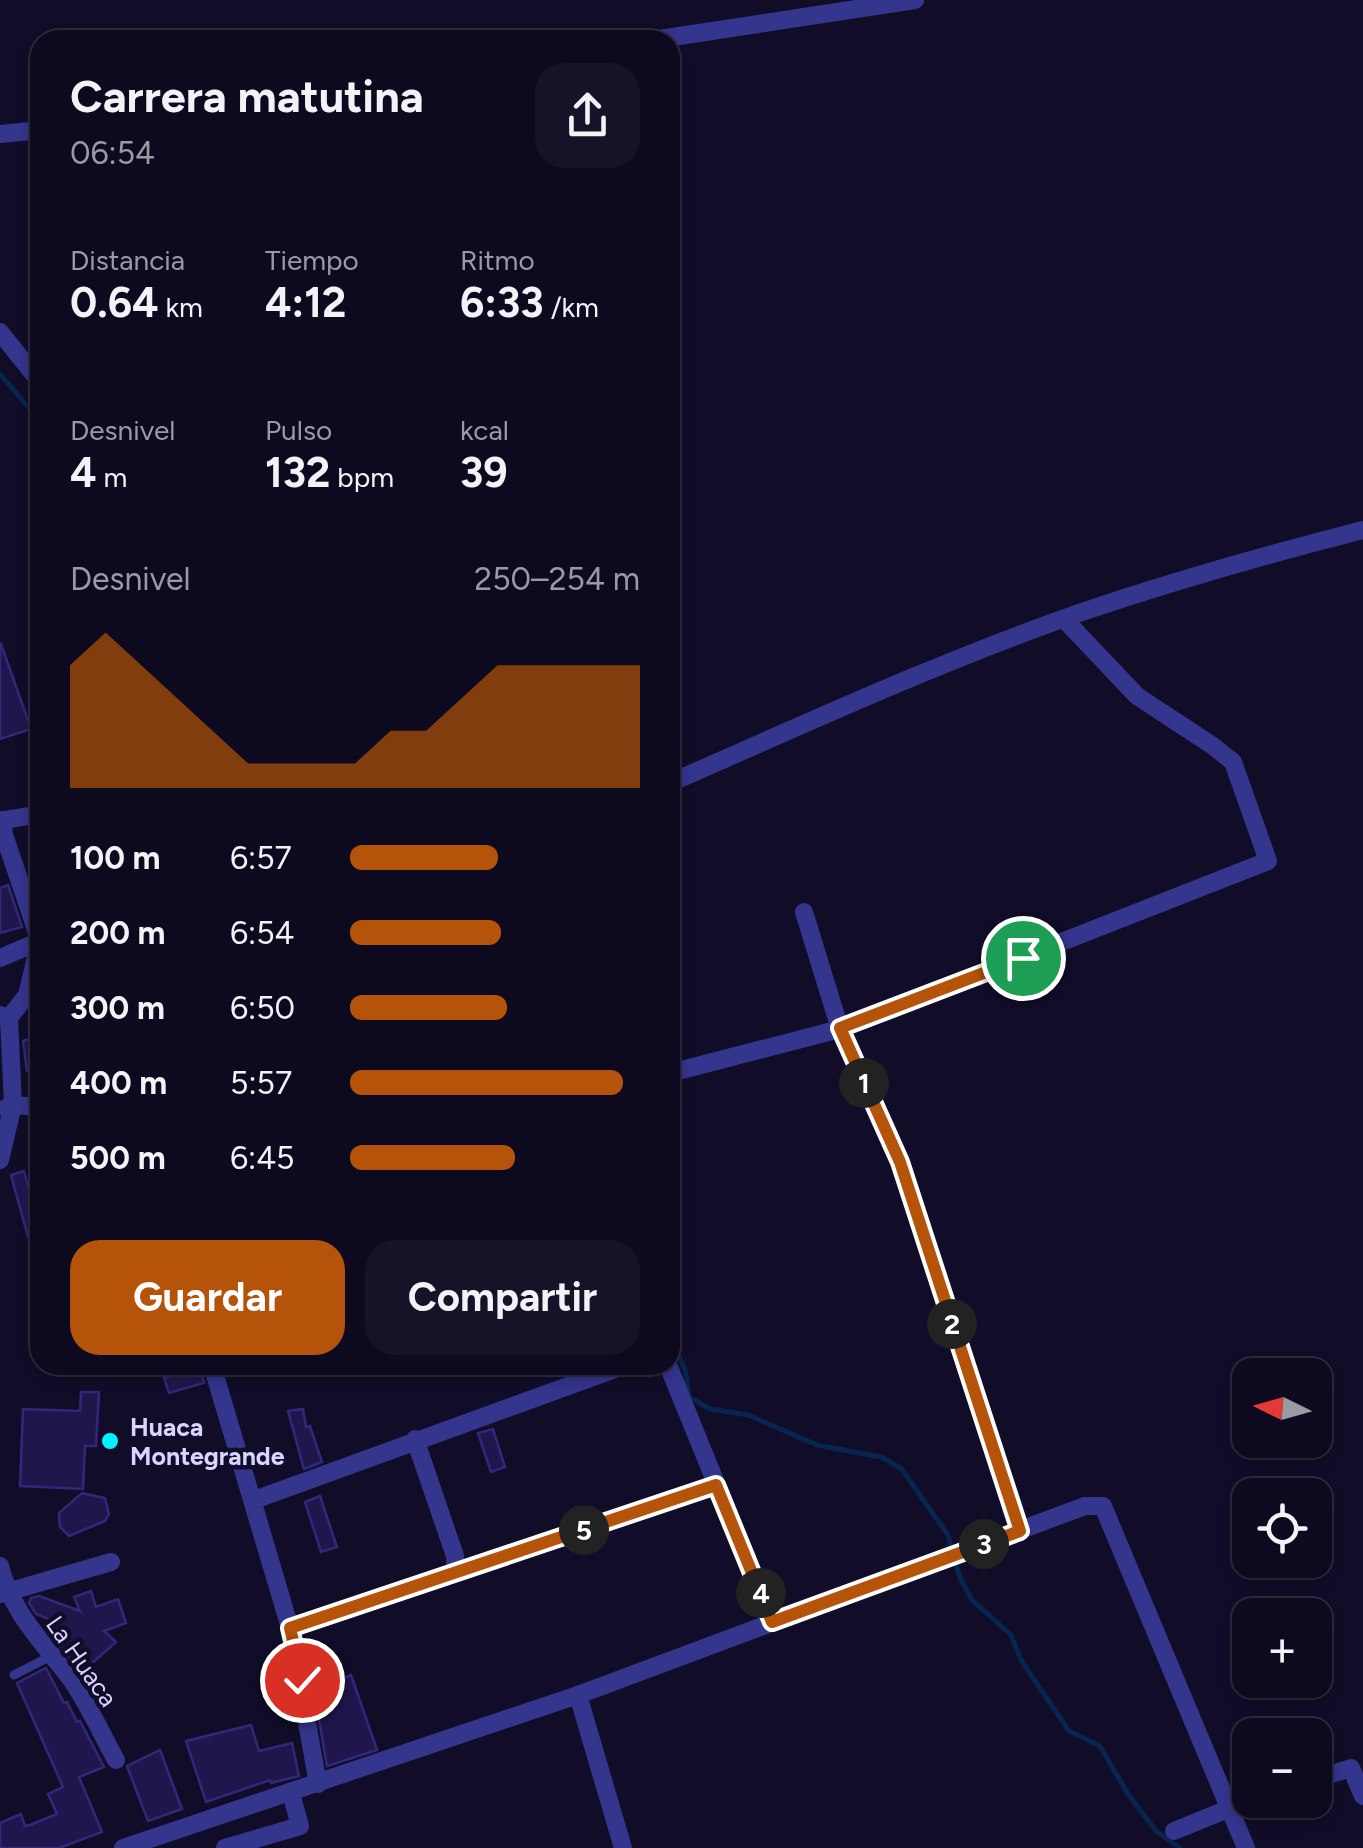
<!DOCTYPE html>
<html lang="es">
<meta charset="utf-8">
<style>
:root{--surface:#0d0a1f;--page:#161328;--text:#f1f3f6;--muted:#9a9aa4;--line:#2d2b3d;--accent:#b45309}
body{margin:0;font-family:Figtree,sans-serif;background:var(--page);color:var(--text);height:100vh;display:flex;flex-direction:column;font-size:38px;white-space:nowrap}
*{box-sizing:border-box;margin:0}
p{font-size:32px;color:var(--muted)}
.icon{flex:none;width:55px;height:55px;fill:none;stroke:currentColor;stroke-width:2;stroke-linecap:round;stroke-linejoin:round}
.map{position:relative;flex:1;overflow:hidden}
.panel{position:absolute;left:30px;top:30px;width:650px;height:1345px;display:flex;flex-direction:column;background:var(--surface);border-radius:30px;box-shadow:0 5px 15px #0003,0 0 0 2px var(--line)}
.panel>*{flex:none}
.needle{width:65px;rotate:275deg}
.buttons{position:absolute;left:1232px;top:1358px;display:grid;gap:20px}
.buttons a{display:grid;place-items:center;width:100px;height:100px;border-radius:20px;background:var(--surface);box-shadow:0 5px 15px #0003,0 0 0 2px var(--line);font-size:50px}
.pin{position:absolute;display:grid;place-items:center;width:85px;height:85px;color:#fff;margin:-42px;border:5px solid #fff;border-radius:50%;box-shadow:0 2px 10px #0007}
.km{position:absolute;width:50px;height:50px;margin:-25px;border-radius:50%;background:#222;color:#fff;font-size:28px;line-height:50px;text-align:center}
.round{display:grid;place-items:center;flex:none;width:105px;height:105px;border-radius:30px;background:var(--page)}
.headline{display:flex;align-items:center;justify-content:space-between;height:170px;padding:0 40px}
h1{font-size:45px;font-weight:700;line-height:75px}
.figures{display:grid;grid-template-columns:repeat(3,1fr);gap:15px;height:170px;padding:10px 40px}
.figures div{display:grid;align-content:center}
.figures b{font-size:42px;font-weight:700}
.figures small{font-size:28px;font-weight:400}
.figures p{font-size:28px}
.chart{height:280px;padding:20px 40px}
.chart p{display:flex;justify-content:space-between}
.chart svg{width:100%;height:180px;margin-top:10px;fill:var(--accent);opacity:.7}
.primary-button{display:flex;gap:20px;margin-top:auto;padding:20px 40px}
.primary-button a{flex:1;height:115px;border-radius:30px;background:var(--accent);color:#fff;font-size:40px;font-weight:700;line-height:115px;text-align:center}
.primary-button a+a{background:var(--page);color:var(--text)}
ul{padding:0 40px;list-style:none;font-size:32px}
li{display:grid;grid-template-columns:160px 120px 1fr;align-items:center;height:75px}
li i{height:25px;border-radius:12px;background:var(--accent)}
.map>svg:first-child{display:block}
.lines{fill:none;stroke-linecap:round;stroke-linejoin:round}
.stream{stroke:#07254f;stroke-width:5}
.building{fill:#1f174c;stroke:#33277b;stroke-width:2.5}
.lane{stroke:#34358d;stroke-width:9}
.street{stroke:#34358d;stroke-width:18}
.route-casing{stroke:#fff;stroke-width:20}
.route{stroke:#b45309;stroke-width:12}
.poi-dot{fill:#02f3ff;stroke:#110d29;stroke-width:4}
.labels{text-anchor:middle;stroke-width:9;stroke-linejoin:round;paint-order:stroke}
.poi-label{font-size:25px;font-weight:bold;fill:#d8d6ff;stroke:#110d29;text-anchor:start}
.street-label{font-size:25px;fill:#d8d6ff;stroke:#110d29}
</style>
<div class="map">
<svg width="1363" height="1848" viewBox="0 0 1363 1848">
<rect width="100%" height="100%" fill="#110d29"/>
<g class="lines">
<g class="stream">
<polyline points="0,374 40,421"/>
<polyline points="670,1336 685,1370 689,1397 710,1409 748,1415 817,1445 881,1457 901,1468 948,1535 960,1578 972,1600 1011,1635 1021,1660 1069,1731 1100,1746 1128,1794 1156,1831 1180,1848"/>
</g>
</g>
<g class="building">
<polygon points="1,644 31,729 0,739 0,645"/>
<polygon points="8,885 22,927 0,933 0,888"/>
<polygon points="40,1036 40,1068 27,1071 23,1041"/>
<polygon points="24,1171 40,1229 40,1233 28,1237 11,1175"/>
<polygon points="200,1368 204,1383 169,1393 164,1378"/>
<polygon points="81,1392 99,1392 96,1446 85,1446 83,1489 20,1486 23,1409 80,1411"/>
<polygon points="303,1409 306,1427 310,1426 322,1462 304,1469 288,1411"/>
<polygon points="493,1429 505,1467 491,1472 478,1433"/>
<polygon points="82,1493 105,1498 109,1514 105,1521 69,1536 60,1527 59,1513"/>
<polygon points="320,1496 337,1547 321,1552 305,1502"/>
<polygon points="91,1591 96,1607 118,1599 126,1623 104,1631 116,1642 81,1673 46,1627 51,1620 36,1614 29,1603 31,1598 39,1596 80,1611 74,1597"/>
<polygon points="46,1668 64,1703 67,1702 77,1722 80,1721 104,1767 79,1777 102,1832 59,1848 0,1848 0,1823 21,1814 25,1826 30,1825 57,1814 48,1794 63,1787 17,1683"/>
<polygon points="351,1675 377,1750 327,1766 314,1691"/>
<polygon points="251,1725 259,1751 292,1743 299,1776 271,1783 270,1780 206,1802 186,1741"/>
<polygon points="160,1750 182,1809 148,1821 127,1766"/>
</g>
<g class="lines">
<polyline class="lane" points="14,1675 51,1656"/>
<g class="street">
<polyline points="653,40 915,0"/>
<polyline points="0,134 40,130"/>
<polyline points="0,332 40,382"/>
<path d="M670 783C807 723 943 660 1085 611 1177 580 1269 554 1363 530"/>
<polyline points="2,820 4,835 40,941 27,995 9,1018"/>
<polyline points="0,821 40,814"/>
<polyline points="804,912 840,1029 900,1162 1020,1531"/>
<polyline points="0,958 40,941"/>
<polyline points="0,1015 9,1018 13,1105 0,1160"/>
<polyline points="670,1073 840,1029 1268,861 1233,762 1213,746 1137,696 1064,619"/>
<polyline points="6,1108 13,1105 40,1107"/>
<polyline points="212,1365 290,1628 318,1784"/>
<polyline points="668,1365 772,1621"/>
<polyline points="254,1500 626,1365"/>
<path d="M0 1566C12 1613 42 1641 70 1678 88 1703 101 1733 116 1760"/>
<polyline points="456,1573 716,1485"/>
<polyline points="0,1594 111,1562"/>
<polyline points="290,1628 456,1573 455,1556 415,1439"/>
<polyline points="578,1695 623,1848"/>
<polyline points="1315,1779 1351,1768 1363,1796"/>
<polyline points="1174,1831 1250,1800"/>
<polyline points="123,1848 578,1695 1085,1506 1103,1506 1115,1535 1246,1848"/>
<polyline points="225,1848 300,1826 291,1793"/>
</g>
</g>
<g class="lines">
<defs>
<polyline id="route" points="302,1680 290,1628 716,1485 772,1622 1020,1531 900,1162 840,1028 1023,958"/>
</defs>
<use href="#route" class="route-casing"/>
<use href="#route" class="route"/>
</g>
<circle class="poi-dot" cx="110" cy="1441" r="10"/>
<g class="labels">
<g class="poi-label">
<text x="130" y="1436">Huaca<tspan x="130" dy="29">Montegrande</tspan></text>
</g>
<g class="street-label">
<text transform="translate(82 1661) rotate(55)" y="9">La Huaca</text>
</g>
</g>
</svg>
<div class="buttons">
<a><svg class="needle" viewBox="-14 -14 28 28"><path d="M0-13l5 13h-10z" fill="#e53935"/><path d="M0 13l5-13h-10z" fill="#9a9aa4"/></svg></a>
<a><svg class="icon" aria-label="locate" viewBox="0 0 24 24"><circle cx="12" cy="12" r="6"/><path d="M12 2v4M12 18v4M2 12h4M18 12h4"/></svg></a>
<a>+</a>
<a>−</a>
</div>
<div class="pin" style="left:1023px;top:958px;background:#1e9e55"><svg class="icon" aria-label="arrive" viewBox="0 0 24 24"><path d="M6 21V4h12l-3 4 3 4H6"/></svg></div>
<div class="pin" style="left:302px;top:1680px;background:#d93025"><svg class="icon" aria-label="check" viewBox="0 0 24 24"><path d="M5 12l5 5 9-10"/></svg></div>
<b class="km" style="left:864px;top:1083px">1</b>
<b class="km" style="left:952px;top:1324px">2</b>
<b class="km" style="left:984px;top:1544px">3</b>
<b class="km" style="left:761px;top:1593px">4</b>
<b class="km" style="left:584px;top:1530px">5</b>
<section class="panel">
<div class="headline"><div><h1>Carrera matutina</h1><p>06:54</p></div><a class="round"><svg class="icon" aria-label="share" viewBox="0 0 24 24"><path d="M12 15V3M7 8l5-5 5 5M5 13v7h14v-7"/></svg></a></div>
<div class="figures">
<div><p>Distancia</p><b>0.64<small> km</small></b></div>
<div><p>Tiempo</p><b>4:12</b></div>
<div><p>Ritmo</p><b>6:33<small> /km</small></b></div>
</div>
<div class="figures">
<div><p>Desnivel</p><b>4<small> m</small></b></div>
<div><p>Pulso</p><b>132<small> bpm</small></b></div>
<div><p>kcal</p><b>39</b></div>
</div>
<div class="chart"><p><span>Desnivel</span>250–254 m</p>
<svg viewBox="0 0 160 44" preserveAspectRatio="none"><path d="M0 44V14L10 6L20 14L30 22L40 30L50 38L60 38L70 38L80 38L90 30L100 30L110 22L120 14L130 14L140 14L150 14L160 14V44z"/></svg>
</div>
<ul>
<li><b>100 m</b>6:57<i style="width:51%"></i></li>
<li><b>200 m</b>6:54<i style="width:52%"></i></li>
<li><b>300 m</b>6:50<i style="width:54%"></i></li>
<li><b>400 m</b>5:57<i style="width:94%"></i></li>
<li><b>500 m</b>6:45<i style="width:57%"></i></li>
</ul>
<div class="primary-button"><a>Guardar</a><a>Compartir</a></div>
</section>
</div>
